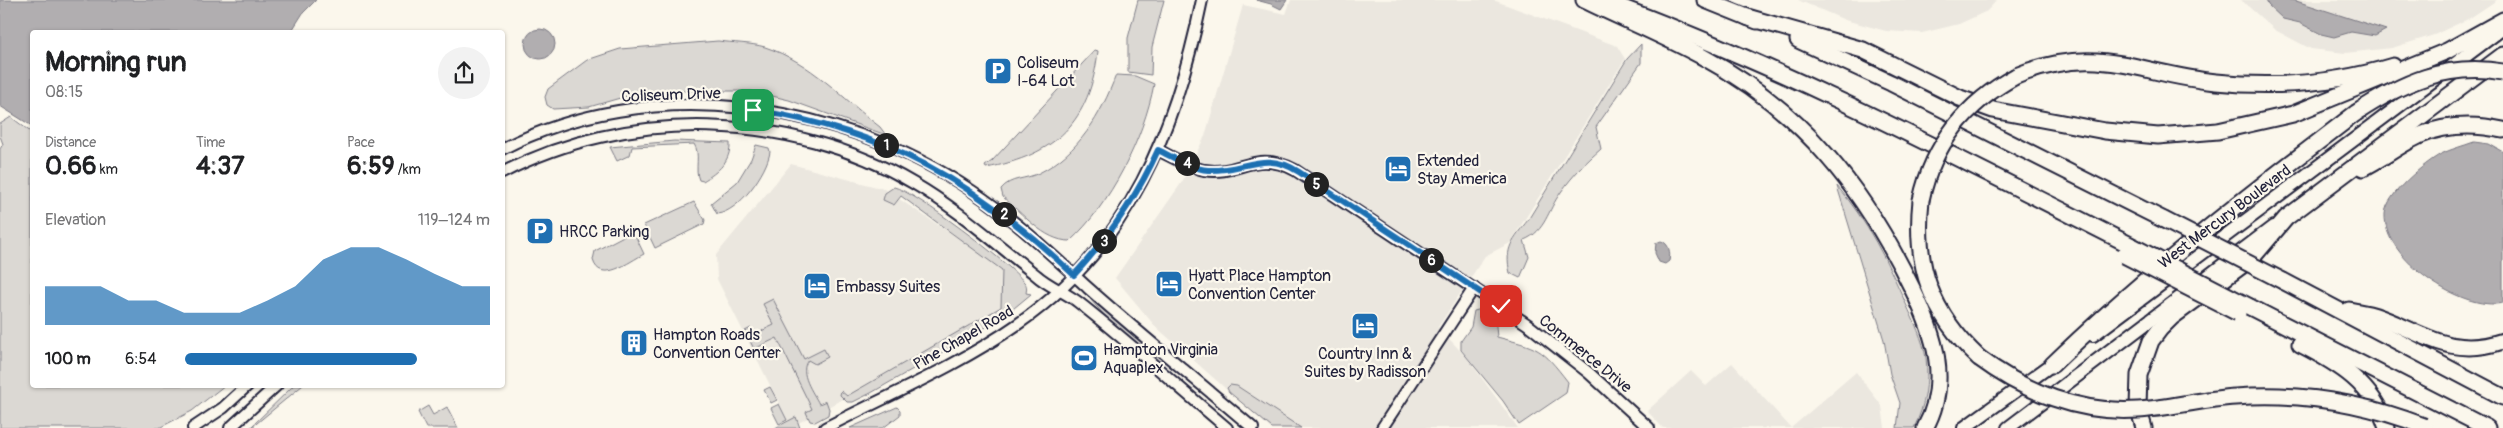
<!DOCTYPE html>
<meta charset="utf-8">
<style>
:root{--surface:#fff;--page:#f2f2f2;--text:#202124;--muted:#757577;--accent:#1f6fb2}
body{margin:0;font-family:Pangolin,sans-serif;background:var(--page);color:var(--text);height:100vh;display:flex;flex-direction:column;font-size:19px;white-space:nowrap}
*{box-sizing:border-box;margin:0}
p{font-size:16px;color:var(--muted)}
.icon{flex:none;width:28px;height:28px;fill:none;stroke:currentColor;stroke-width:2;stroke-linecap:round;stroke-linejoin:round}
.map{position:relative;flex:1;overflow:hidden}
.side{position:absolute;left:30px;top:30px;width:475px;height:358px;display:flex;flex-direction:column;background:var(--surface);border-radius:5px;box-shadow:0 1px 4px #0004}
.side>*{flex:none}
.pin{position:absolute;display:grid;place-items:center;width:42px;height:42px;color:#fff;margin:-21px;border-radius:10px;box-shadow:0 2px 8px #0006}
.km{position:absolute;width:25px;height:25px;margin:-12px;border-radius:50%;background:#222;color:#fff;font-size:14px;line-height:25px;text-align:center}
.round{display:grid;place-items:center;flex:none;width:52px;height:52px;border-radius:26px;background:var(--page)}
.overview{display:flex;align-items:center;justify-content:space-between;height:85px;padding:0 15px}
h1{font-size:28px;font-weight:700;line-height:38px}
.figures{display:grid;grid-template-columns:repeat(3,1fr);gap:8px;height:85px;padding:5px 15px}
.figures div{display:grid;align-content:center}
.figures b{font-size:25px;font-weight:700}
.figures small{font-size:14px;font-weight:400}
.figures p{font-size:14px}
.chart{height:140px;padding:10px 15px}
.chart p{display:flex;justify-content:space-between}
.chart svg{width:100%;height:90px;margin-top:5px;fill:var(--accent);opacity:.7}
ul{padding:0 15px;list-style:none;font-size:16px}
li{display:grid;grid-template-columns:80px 60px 1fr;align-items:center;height:38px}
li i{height:12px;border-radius:6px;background:var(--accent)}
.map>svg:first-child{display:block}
.built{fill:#ebe7df}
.green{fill:#dbd8d3;stroke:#7e7d87}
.water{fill:#b1aeb0;stroke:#787681}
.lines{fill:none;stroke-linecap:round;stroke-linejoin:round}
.minor-casing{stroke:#22223b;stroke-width:14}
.major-casing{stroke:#22223b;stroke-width:16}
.highway-casing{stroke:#22223b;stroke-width:19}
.minor{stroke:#fbf7ec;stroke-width:10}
.major{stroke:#fbf7ec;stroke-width:12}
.highway{stroke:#fbf7ec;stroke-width:15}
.highway-bridge-casing{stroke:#22223b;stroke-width:19;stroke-linecap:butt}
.highway-bridge{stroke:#fbf7ec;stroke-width:15}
.route-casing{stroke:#fff;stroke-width:10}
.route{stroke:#1f6fb2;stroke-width:6}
.labels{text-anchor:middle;stroke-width:4.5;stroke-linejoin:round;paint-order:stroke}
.poi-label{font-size:16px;fill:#22223b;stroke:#fbf7ec;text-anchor:start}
.street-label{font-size:16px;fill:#22223b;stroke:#fbf7ec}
</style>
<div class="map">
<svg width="2503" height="428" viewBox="0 0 2503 428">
<rect width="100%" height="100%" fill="#fbf7ec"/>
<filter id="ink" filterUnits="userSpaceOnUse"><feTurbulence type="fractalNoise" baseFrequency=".02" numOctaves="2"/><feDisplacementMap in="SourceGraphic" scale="10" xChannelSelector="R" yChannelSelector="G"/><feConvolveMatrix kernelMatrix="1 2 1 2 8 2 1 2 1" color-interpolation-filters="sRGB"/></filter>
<g filter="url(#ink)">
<g class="built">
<polygon points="1291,0 1493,0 1617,46 1625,59 1510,243 1485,256 1438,327 1468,359 1518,428 1270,428 1155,326 1115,278 1182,182 1205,136 1243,5 1286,14"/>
<polygon points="1798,0 1997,0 1987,11 1959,24 1922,33 1886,31 1845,20"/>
<polygon points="2241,0 2497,0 2470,18 2434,35 2392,48 2345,53 2311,49 2275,30"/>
<polygon points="791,164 884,189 1006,270 1005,311 791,427 717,279 716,255"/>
<polygon points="1732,363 1791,428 1856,372 1882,406 1885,428 1663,428 1647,411 1691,371 1706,386"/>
</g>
<g class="green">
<polygon points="1138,0 1164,0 1152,47 1151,75 1128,72 1128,38"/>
<path d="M718 41C733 43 751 43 765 47 811 62 842 98 880 127L886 135 789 100 751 91H673L627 96 589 107 553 109 547 105 545 97 548 89 587 60 620 49Z"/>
<path d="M1641 44V63L1596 127 1601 149C1586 162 1573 175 1561 192 1547 211 1546 231 1524 240L1529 257 1520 278 1510 273C1504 248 1513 239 1528 220L1627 59Z"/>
<path d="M1095 50 1098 51C1090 122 1056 155 986 168L985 166 992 161Z"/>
<path d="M1116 75 1135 76 1154 84C1144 138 1110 205 1070 241 1044 241 1022 213 1003 197L1001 189C1011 177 1025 180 1039 173 1079 153 1101 115 1116 75Z"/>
<polygon points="11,117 32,133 32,385 225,385 192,411 159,428 0,428 0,149 3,144 0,136 0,124"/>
<path d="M674 141 730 143C731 161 718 172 703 181L699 180C694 169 701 154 694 144L632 147 630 155 617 161 610 147Z"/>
<path d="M756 145 769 148 770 152C767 172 739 212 717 214L711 203 737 182 751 159Z"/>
<path d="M1837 186C1867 220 1888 263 1906 304 1914 321 1923 340 1926 358 1929 384 1925 405 1914 428H1897L1900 403 1890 374 1884 340Z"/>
<path d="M894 187C914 191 1011 264 1024 282 1027 285 1027 288 1026 293L1031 294 1002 318 871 393 853 402H847L840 395 841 391 847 396 1001 307 1002 270 901 196 894 205 883 200 885 193Z"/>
<polygon points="694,202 705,220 704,224 655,248 644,225"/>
<path d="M633 231 644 254C630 261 600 285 593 260L595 251Z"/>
<path d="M773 299 804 359 824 349 828 357 815 364 808 360C798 373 813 392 819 404L826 401 829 409 828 415 815 422 810 421 806 412 812 409 777 338 754 349 745 331 751 328 755 334 774 325 763 304Z"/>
<polygon points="1090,299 1159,355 1162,359 1160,362 1113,325"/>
<path d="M1486 308 1495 316 1497 337C1539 348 1541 347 1568 382L1566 393 1519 425 1503 401 1461 350V341L1471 327 1474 311Z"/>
<polygon points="294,385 303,385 251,428 251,427"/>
<polygon points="1230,385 1237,386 1301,428 1272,428 1229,392 1227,388"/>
<polygon points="770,387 777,400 771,403 764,390"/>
<polygon points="779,404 787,420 779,424 771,408"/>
<polygon points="428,406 433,415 447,407 458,428 426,428 418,412"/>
<polygon points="897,407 900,410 900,415 883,428 850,428"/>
<polygon points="796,417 800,428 775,428"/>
</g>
<g class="water">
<polygon points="0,0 316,0 303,13 291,32 32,32 32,126 0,106"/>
<polygon points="1256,0 1287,0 1281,9 1271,4"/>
<polygon points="2266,0 2293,0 2386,30 2375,36 2351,32 2334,37 2321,34 2300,23 2283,19 2268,5"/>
<circle cx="540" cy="44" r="15"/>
<path d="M2474 142 2489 144 2503 152V303C2462 312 2383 259 2385 214 2386 194 2425 163 2441 154 2451 149 2463 146 2474 142Z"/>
<path d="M1661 241C1669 243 1671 253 1669 261L1665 264 1659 262 1655 253 1656 243Z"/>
</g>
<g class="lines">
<defs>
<g id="minor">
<path d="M502 149C649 73 838 101 972 191 1014 219 1051 254 1088 288 1142 336 1198 381 1253 428"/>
<path d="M1158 150C1172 157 1189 167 1204 170 1240 176 1254 149 1295 170L1527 324 1589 373 1649 428"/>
<path d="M502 173C627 107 791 111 913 183 958 209 995 243 1036 275 1048 286 1065 292 1078 302 1129 342 1177 386 1227 428"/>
<polyline points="193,428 223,408 248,385"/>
<polyline points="230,428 277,385"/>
<path d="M825 428C889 395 958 366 1018 324 1129 247 1176 128 1202 0"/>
<polyline points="1382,428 1474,288"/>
</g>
<g id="major">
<polyline points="2093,335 2503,28"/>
<polyline points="1964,428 2058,360"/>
<polyline points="2008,428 2273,227"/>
</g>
<g id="highway">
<path d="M1584 0C1623 19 1665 36 1703 57 1802 110 1864 189 1912 288 1934 333 1951 381 1925 428"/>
<polyline points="1705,0 1757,21"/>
<path d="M1604 1C1787 68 1960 159 2134 247"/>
<polyline points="1747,17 1863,50 1960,98 1993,110 2105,131 2158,136 2218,131 2293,114 2447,51 2503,20"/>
<polyline points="1798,40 1891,83 2164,220"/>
<path d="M2016 76C2098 42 2137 74 2216 82 2275 88 2337 83 2393 66"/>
<path d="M2363 168C2379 160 2393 150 2409 141 2437 124 2472 123 2503 130"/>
<path d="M1921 200C1914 266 1931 313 1979 358"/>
<polyline points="2283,281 2503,397"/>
<polyline points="2250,307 2487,428"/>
<path d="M2349 310C2358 312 2368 313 2376 316 2422 332 2450 359 2503 341"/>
<path d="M2300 344C2339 364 2373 384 2387 428"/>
<path d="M2052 365C2147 273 2251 193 2356 113"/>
<polyline points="2144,428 2138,407 2139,375 2151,341 2160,329 2172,317 2252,258 2286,218 2503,55"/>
</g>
</defs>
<use href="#minor" class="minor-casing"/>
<use href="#major" class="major-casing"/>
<use href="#highway" class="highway-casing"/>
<use href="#minor" class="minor"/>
<use href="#major" class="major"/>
<use href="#highway" class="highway"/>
<defs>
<g id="highway-bridge">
<path d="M2356 113C2401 83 2447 62 2503 72"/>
<path d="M1921 200C1933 145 1966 103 2016 76"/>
<polyline points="2164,220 2283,281"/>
<polyline points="2134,247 2250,307"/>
<polyline points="2124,255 2238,313"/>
<path d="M1979 358C2025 392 2080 414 2138 410 2170 408 2202 399 2235 397 2300 392 2364 403 2424 426"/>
</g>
</defs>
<use href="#highway-bridge" class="highway-bridge-casing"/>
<use href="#highway-bridge" class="highway-bridge"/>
</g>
</g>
<g class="lines" filter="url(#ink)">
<defs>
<path id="route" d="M753 110C886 130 977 183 1074 275 1109 237 1137 197 1158 150 1173 157 1191 169 1208 170 1244 172 1264 149 1299 172L1501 306"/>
</defs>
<use href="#route" class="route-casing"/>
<use href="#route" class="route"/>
</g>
<defs>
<symbol id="parking-square" viewBox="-11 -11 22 22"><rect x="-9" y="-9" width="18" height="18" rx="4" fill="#1f6fb2" stroke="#fbf7ec"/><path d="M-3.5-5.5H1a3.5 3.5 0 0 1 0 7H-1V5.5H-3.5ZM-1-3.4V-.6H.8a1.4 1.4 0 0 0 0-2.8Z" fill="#fff"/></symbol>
<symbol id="hotel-square" viewBox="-11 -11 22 22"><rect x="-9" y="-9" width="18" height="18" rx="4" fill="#1f6fb2" stroke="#fbf7ec"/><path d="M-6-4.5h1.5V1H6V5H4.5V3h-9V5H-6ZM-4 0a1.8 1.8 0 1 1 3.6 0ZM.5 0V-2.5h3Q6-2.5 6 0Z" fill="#fff"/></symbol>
<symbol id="building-square" viewBox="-11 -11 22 22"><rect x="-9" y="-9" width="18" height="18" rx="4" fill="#1f6fb2" stroke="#fbf7ec"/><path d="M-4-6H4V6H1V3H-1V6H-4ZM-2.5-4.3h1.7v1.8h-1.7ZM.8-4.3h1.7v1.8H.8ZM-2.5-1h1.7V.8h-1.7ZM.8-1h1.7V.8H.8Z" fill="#fff"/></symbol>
<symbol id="stadium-square" viewBox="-11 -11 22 22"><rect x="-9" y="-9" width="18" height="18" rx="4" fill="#1f6fb2" stroke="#fbf7ec"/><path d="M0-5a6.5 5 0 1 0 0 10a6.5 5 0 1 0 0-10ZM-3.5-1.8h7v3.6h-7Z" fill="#fff"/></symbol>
</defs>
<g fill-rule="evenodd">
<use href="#parking-square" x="982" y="55" width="32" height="32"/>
<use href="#hotel-square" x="1382" y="153" width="32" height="32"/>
<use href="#parking-square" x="524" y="215" width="32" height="32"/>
<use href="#hotel-square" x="1153" y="268" width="32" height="32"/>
<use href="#hotel-square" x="801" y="270" width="32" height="32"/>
<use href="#hotel-square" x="1349" y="310" width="32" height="32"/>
<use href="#building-square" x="618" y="327" width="32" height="32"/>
<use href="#stadium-square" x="1068" y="342" width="32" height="32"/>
</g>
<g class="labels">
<g class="poi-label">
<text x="1017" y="68">Coliseum<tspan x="1017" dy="18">I-64 Lot</tspan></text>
<text x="1417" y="166">Extended<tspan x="1417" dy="18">Stay America</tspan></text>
<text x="559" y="237">HRCC Parking</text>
<text x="1188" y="281">Hyatt Place Hampton<tspan x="1188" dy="18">Convention Center</tspan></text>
<text x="836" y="292">Embassy Suites</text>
<text x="653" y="340">Hampton Roads<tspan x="653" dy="18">Convention Center</tspan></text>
<text x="1103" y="355">Hampton Virginia<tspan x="1103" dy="18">Aquaplex</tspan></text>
<text x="1365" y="359" text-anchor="middle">Country Inn &amp;<tspan x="1365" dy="18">Suites by Radisson</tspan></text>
</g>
<g class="street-label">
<text transform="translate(671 94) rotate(-2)" y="6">Coliseum Drive</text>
<text transform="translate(2224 216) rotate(-37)" y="6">West Mercury Boulevard</text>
<text transform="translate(963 337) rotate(-30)" y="6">Pine Chapel Road</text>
<text transform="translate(1586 353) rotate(39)" y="6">Commerce Drive</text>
</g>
</g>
</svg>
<div class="pin" style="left:753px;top:110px;background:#1e9e55"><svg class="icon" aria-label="arrive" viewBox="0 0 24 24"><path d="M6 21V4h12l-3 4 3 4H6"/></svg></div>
<div class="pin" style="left:1501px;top:306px;background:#d93025"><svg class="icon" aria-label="check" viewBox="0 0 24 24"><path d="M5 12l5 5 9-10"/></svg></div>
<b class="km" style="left:886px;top:145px">1</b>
<b class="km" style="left:1004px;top:214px">2</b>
<b class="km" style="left:1104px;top:241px">3</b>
<b class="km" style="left:1187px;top:163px">4</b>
<b class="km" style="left:1316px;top:184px">5</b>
<b class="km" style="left:1431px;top:260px">6</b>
<section class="side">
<div class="overview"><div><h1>Morning run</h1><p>08:15</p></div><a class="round"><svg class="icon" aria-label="share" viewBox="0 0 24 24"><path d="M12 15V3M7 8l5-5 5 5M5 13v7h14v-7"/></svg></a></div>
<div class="figures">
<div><p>Distance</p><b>0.66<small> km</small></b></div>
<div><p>Time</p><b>4:37</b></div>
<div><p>Pace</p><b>6:59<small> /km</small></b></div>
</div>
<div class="chart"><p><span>Elevation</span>119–124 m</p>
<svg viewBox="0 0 160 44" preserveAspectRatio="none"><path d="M0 44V25L10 25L20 25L30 32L40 32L50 38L60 38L70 38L80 32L90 25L100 12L110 6L120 6L130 12L140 19L150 25L160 25V44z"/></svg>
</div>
<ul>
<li><b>100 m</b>6:54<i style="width:76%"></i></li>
</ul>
</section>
</div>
